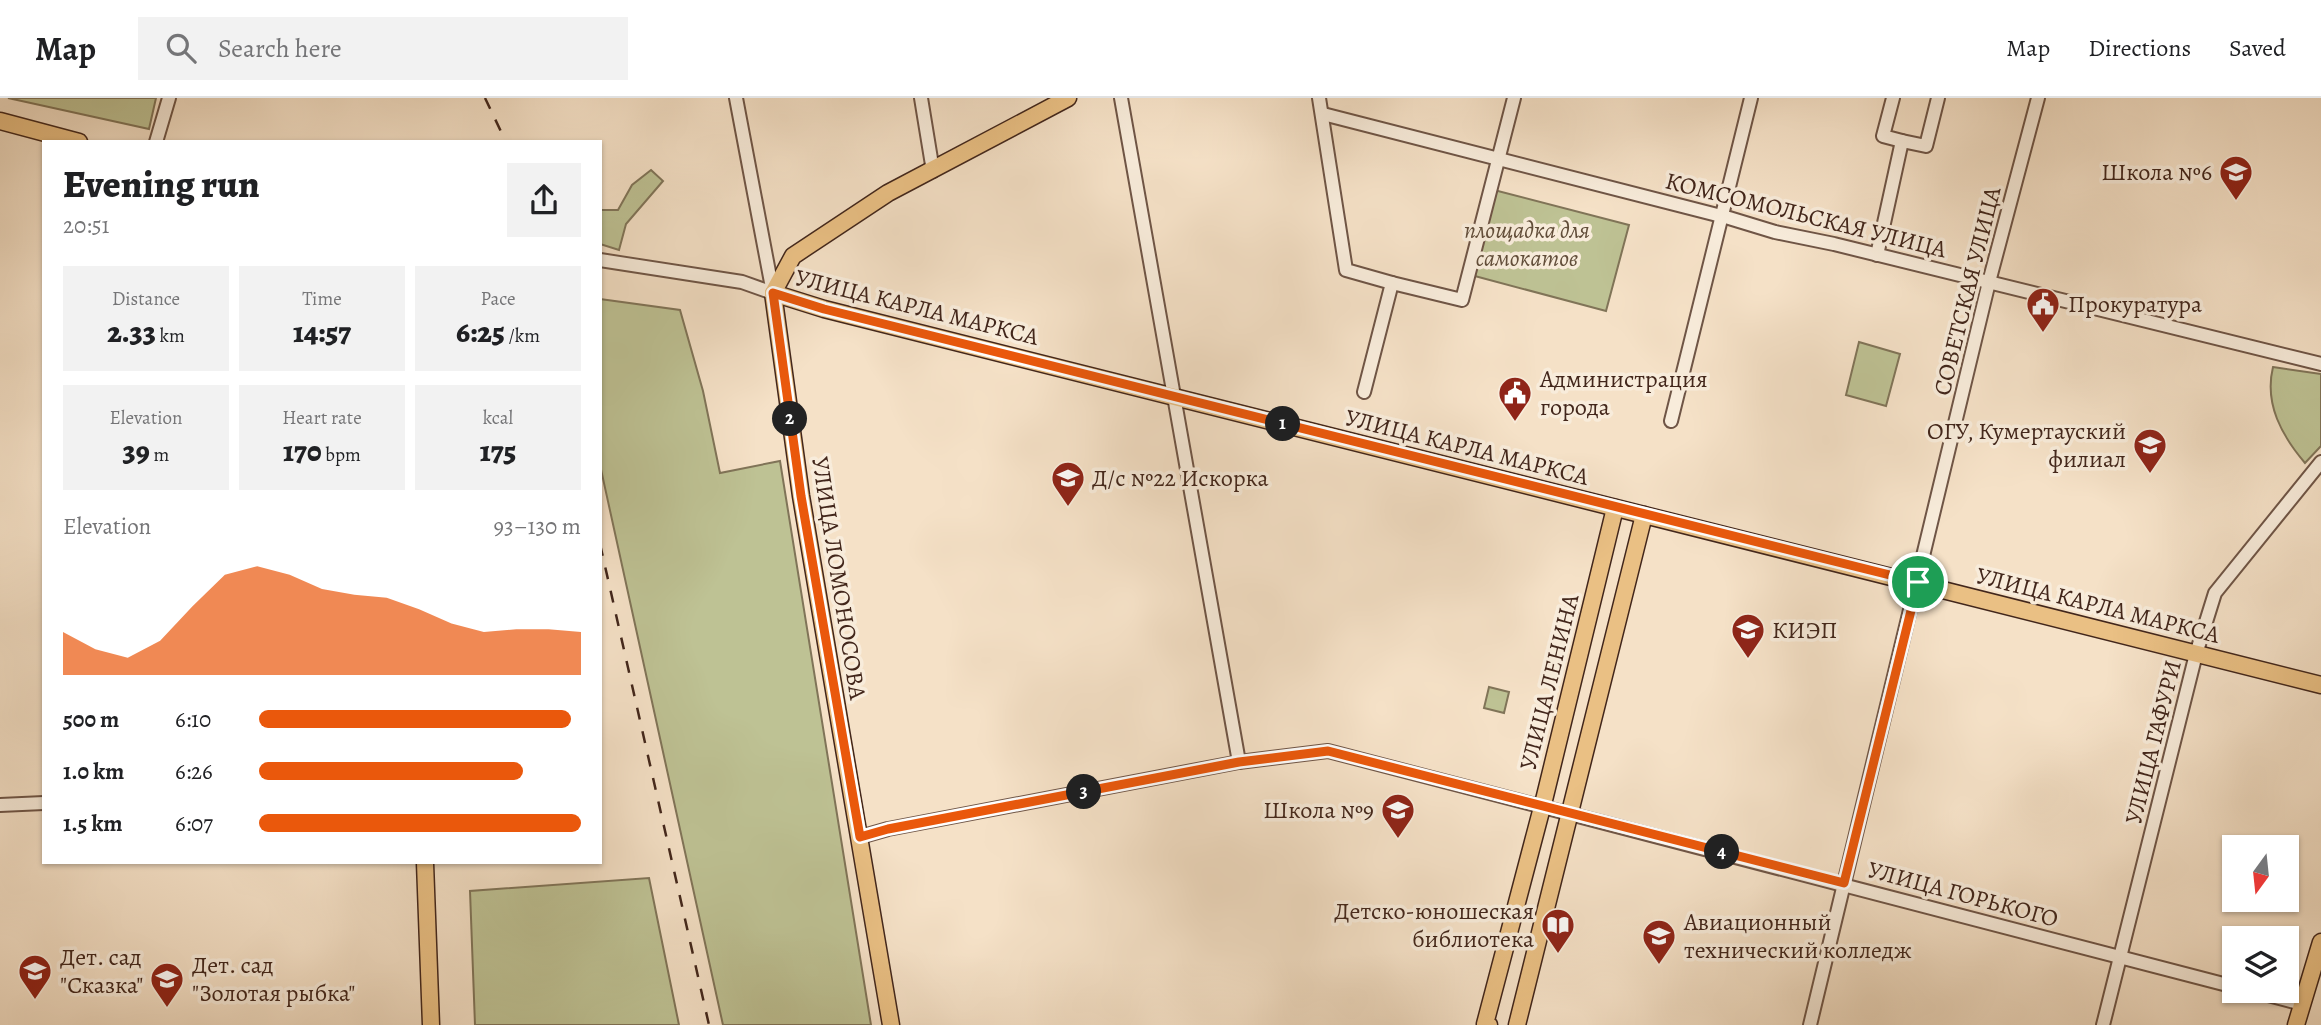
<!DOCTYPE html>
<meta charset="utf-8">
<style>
:root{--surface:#fff;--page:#f2f2f2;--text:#202124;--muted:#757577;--line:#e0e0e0;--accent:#ea580c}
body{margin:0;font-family:Alegreya,serif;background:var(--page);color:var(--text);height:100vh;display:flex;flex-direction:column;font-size:26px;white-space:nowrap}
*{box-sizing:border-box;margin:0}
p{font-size:23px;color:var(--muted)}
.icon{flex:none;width:38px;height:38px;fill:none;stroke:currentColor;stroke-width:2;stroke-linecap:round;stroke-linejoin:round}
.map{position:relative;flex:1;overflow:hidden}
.sheet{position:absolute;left:42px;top:42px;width:560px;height:724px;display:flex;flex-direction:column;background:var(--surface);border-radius:0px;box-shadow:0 2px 5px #0004}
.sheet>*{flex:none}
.needle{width:46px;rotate:195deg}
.tools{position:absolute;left:2222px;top:737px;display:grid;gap:14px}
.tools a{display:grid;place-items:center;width:77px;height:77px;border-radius:0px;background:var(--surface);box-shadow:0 2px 5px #0004;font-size:35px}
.pin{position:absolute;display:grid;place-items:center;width:60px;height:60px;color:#fff;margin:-30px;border:4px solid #fff;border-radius:50%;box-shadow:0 2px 7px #0007}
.km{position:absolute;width:35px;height:35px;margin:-18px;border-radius:50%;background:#222;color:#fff;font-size:19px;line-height:35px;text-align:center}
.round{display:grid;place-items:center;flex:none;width:74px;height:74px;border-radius:0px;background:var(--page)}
.overview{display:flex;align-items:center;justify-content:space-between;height:119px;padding:0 21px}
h1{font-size:38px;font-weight:800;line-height:52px}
.stats{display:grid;grid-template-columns:repeat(3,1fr);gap:10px;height:119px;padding:7px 21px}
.stats div{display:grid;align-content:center;border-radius:0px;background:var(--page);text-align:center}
.stats b{font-size:30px;font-weight:800}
.stats small{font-size:19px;font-weight:400}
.stats p{font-size:19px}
.chart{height:196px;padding:14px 21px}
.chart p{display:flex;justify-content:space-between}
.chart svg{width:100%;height:126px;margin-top:7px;fill:var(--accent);opacity:.7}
ul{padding:0 21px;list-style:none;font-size:23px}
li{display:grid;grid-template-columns:112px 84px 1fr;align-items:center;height:52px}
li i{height:18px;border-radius:9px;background:var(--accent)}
header{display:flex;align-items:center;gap:42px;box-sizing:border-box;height:98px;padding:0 35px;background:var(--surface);border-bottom:2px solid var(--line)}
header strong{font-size:33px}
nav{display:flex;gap:38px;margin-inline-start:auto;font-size:24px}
.search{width:490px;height:63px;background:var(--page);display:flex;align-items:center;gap:18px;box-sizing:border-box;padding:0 24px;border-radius:0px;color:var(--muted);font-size:26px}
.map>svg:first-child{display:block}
.green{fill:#bec294;stroke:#807458;stroke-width:2}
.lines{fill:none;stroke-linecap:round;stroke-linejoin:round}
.minor-casing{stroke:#6f5546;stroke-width:16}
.major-casing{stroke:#42261b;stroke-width:19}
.minor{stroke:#f8ecdb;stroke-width:12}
.major{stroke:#eac084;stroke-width:16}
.rail{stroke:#42261b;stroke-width:2.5;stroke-dasharray:12 12;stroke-linecap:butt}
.route-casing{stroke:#fff;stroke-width:14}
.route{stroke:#ea580c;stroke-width:9}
.labels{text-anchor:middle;stroke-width:7;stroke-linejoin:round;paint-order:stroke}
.poi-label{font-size:24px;fill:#42261b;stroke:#f8ecdb;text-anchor:start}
.street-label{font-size:24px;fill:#42261b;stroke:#f8ecdb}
.park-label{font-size:24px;font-style:italic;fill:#614d39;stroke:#f8ecdb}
</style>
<header>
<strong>Map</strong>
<div class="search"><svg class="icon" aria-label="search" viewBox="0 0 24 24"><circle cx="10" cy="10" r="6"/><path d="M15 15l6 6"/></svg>Search here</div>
<nav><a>Map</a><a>Directions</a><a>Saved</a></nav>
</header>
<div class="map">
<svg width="2321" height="927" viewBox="0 0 2321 927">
<rect width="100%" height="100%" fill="#f5e1c7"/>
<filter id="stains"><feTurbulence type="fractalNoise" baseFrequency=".00286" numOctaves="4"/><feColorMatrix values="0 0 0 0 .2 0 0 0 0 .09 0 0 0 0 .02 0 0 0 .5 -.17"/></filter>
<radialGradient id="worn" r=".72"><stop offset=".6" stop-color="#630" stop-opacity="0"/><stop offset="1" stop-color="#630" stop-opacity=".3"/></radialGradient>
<g class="green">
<polygon points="8,0 156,0 149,31"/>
<polygon points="651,72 663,83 626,126 619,152 600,146 600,112 618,112 632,87"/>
<polygon points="1494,92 1629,127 1606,213 1471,177"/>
<polygon points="600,201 680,212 703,293 720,375 780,363 871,927 723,927 600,367"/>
<polygon points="1859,244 1900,256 1886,308 1846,297"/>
<path d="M2273 269 2321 276V348L2305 365C2282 338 2264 306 2273 269Z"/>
<polygon points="1489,589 1509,594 1504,615 1484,610"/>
<polygon points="649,780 679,927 475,927 470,793"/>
</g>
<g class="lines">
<defs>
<g id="minor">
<polyline points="736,0 773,195"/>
<polyline points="921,0 933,73"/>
<polyline points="1121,0 1239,664"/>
<polyline points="1319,0 1346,172 1392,185 1364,294"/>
<polyline points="1893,0 1883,38 1902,43"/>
<polyline points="1323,16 1729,120 1775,134 1834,146 2321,266"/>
<polyline points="156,44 169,0"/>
<polyline points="1877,157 1902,43 1926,48 1938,0"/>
<polyline points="600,162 742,184 773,195"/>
<polyline points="1392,185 1462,202 1514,0"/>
<polyline points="1671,323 1751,0"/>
<polyline points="0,707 44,705"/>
<polyline points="860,739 888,731 1239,664 1328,653 2235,889"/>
<polyline points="2249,892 2302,906"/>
<polyline points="1810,927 1989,184 2038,0"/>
<polyline points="2103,927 2196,556 2215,495 2321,364"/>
</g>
<g id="major">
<polyline points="0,23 79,44"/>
<polyline points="773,195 824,211 2321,587"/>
<polyline points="773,195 801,398 891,927"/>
<polyline points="773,195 793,158 888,95 1068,0"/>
<polyline points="425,765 431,927"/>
<polyline points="1489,927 1485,926 1545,698 1615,410"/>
<polyline points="1517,927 1644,417"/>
<polyline points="2296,927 2321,844"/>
</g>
</defs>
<use href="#minor" class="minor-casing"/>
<use href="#major" class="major-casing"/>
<use href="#minor" class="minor"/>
<use href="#major" class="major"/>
<g class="rail">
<polyline points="485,0 506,44"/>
<polyline points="600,446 709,927"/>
</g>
</g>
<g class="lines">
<defs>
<polygon id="route" points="773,195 824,211 1918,484 1844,785 1328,653 1239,664 888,731 860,739 801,398"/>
</defs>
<use href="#route" class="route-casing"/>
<use href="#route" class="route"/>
</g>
<defs>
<symbol id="school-pin" viewBox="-11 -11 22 30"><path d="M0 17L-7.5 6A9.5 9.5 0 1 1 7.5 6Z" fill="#8f2418" stroke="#f8ecdb"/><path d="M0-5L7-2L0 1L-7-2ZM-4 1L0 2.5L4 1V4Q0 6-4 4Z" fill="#fff"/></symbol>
<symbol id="civic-pin" viewBox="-11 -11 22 30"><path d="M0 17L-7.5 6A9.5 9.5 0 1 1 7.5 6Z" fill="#8f2418" stroke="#f8ecdb"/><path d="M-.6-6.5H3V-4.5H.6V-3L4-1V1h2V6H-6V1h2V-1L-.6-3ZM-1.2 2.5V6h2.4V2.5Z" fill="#fff"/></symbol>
<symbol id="university-pin" viewBox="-11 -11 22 30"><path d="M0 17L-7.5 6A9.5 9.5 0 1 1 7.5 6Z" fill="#8f2418" stroke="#f8ecdb"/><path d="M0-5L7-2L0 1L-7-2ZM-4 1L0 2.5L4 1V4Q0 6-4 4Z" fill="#fff"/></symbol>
<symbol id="library-pin" viewBox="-11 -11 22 30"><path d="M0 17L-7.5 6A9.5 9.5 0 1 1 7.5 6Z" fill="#8f2418" stroke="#f8ecdb"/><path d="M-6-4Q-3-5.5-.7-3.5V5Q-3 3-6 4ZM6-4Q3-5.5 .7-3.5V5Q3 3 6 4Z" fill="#fff"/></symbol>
</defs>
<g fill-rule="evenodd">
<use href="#school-pin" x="2217" y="55" width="38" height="52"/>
<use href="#civic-pin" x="2024" y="187" width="38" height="52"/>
<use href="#civic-pin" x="1496" y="276" width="38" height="52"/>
<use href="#university-pin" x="2131" y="328" width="38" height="52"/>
<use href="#school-pin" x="1049" y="361" width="38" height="52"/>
<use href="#university-pin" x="1729" y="513" width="38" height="52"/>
<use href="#school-pin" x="1379" y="693" width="38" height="52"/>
<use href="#library-pin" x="1539" y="808" width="38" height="52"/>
<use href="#university-pin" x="1640" y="819" width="38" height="52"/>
<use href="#school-pin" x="16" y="854" width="38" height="52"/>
<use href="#school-pin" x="148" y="862" width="38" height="52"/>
</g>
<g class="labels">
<g class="poi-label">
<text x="2212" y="82" text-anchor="end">Школа №6</text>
<text x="2068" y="214">Прокуратура</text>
<text x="1540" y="289">Администрация<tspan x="1540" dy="28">города</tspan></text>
<text x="2126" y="341" text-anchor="end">ОГУ, Кумертауский<tspan x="2126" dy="28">филиал</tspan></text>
<text x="1092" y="388">Д/с №22 Искорка</text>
<text x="1772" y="540">КИЭП</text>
<text x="1374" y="720" text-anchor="end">Школа №9</text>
<text x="1534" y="821" text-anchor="end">Детско-юношеская<tspan x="1534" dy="28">библиотека</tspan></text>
<text x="1684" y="832">Авиационный<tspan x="1684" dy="28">технический колледж</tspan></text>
<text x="60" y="867">Дет. сад<tspan x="60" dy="28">"Сказка"</tspan></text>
<text x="192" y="875">Дет. сад<tspan x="192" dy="28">"Золотая рыбка"</tspan></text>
</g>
<g class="street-label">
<text transform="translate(1806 117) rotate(14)" y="8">КОМСОМОЛЬСКАЯ УЛИЦА</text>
<text transform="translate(1967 193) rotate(-76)" y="8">СОВЕТСКАЯ УЛИЦА</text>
<text transform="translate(917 209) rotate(14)" y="8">УЛИЦА КАРЛА МАРКСА</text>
<text transform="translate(1467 349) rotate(14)" y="8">УЛИЦА КАРЛА МАРКСА</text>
<text transform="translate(839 480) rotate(81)" y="8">УЛИЦА ЛОМОНОСОВА</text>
<text transform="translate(2098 507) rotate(14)" y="8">УЛИЦА КАРЛА МАРКСА</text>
<text transform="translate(1549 584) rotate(-76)" y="8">УЛИЦА ЛЕНИНА</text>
<text transform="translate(2153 644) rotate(-76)" y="8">УЛИЦА ГАФУРИ</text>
<text transform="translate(1963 796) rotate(15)" y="8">УЛИЦА ГОРЬКОГО</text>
</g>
<g class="park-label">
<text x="1527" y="140">площадка для<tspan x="1527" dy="28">самокатов</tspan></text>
</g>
</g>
<rect width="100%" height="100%" filter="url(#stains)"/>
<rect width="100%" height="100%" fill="url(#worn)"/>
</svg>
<div class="tools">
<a><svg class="needle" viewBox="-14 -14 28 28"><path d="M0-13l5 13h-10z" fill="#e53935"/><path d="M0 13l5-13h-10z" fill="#757577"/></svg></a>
<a><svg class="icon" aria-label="layers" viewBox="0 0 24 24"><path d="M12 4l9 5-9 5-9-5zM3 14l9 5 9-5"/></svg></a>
</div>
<div class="pin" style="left:1918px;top:484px;background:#1e9e55"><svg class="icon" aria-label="arrive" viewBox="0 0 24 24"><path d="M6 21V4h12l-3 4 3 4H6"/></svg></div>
<b class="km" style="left:1283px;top:326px">1</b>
<b class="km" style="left:790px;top:321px">2</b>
<b class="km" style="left:1084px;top:694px">3</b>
<b class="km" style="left:1722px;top:754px">4</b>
<section class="sheet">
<div class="overview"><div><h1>Evening run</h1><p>20:51</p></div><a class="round"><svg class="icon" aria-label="share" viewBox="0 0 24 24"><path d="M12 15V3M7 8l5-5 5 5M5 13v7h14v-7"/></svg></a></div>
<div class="stats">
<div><p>Distance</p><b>2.33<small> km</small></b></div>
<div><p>Time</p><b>14:57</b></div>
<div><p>Pace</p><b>6:25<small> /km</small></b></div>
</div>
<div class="stats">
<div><p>Elevation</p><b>39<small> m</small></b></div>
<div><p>Heart rate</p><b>170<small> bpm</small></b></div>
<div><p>kcal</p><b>175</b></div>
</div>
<div class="chart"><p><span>Elevation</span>93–130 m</p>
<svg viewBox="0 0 160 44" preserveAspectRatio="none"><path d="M0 44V29L10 35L20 38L30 32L40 20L50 9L60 6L70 9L80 14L90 16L100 17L110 21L120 26L130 29L140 28L150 28L160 29V44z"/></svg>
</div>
<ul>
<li><b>500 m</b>6:10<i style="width:97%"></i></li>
<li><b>1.0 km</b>6:26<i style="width:82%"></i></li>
<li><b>1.5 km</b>6:07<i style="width:100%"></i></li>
</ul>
</section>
</div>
